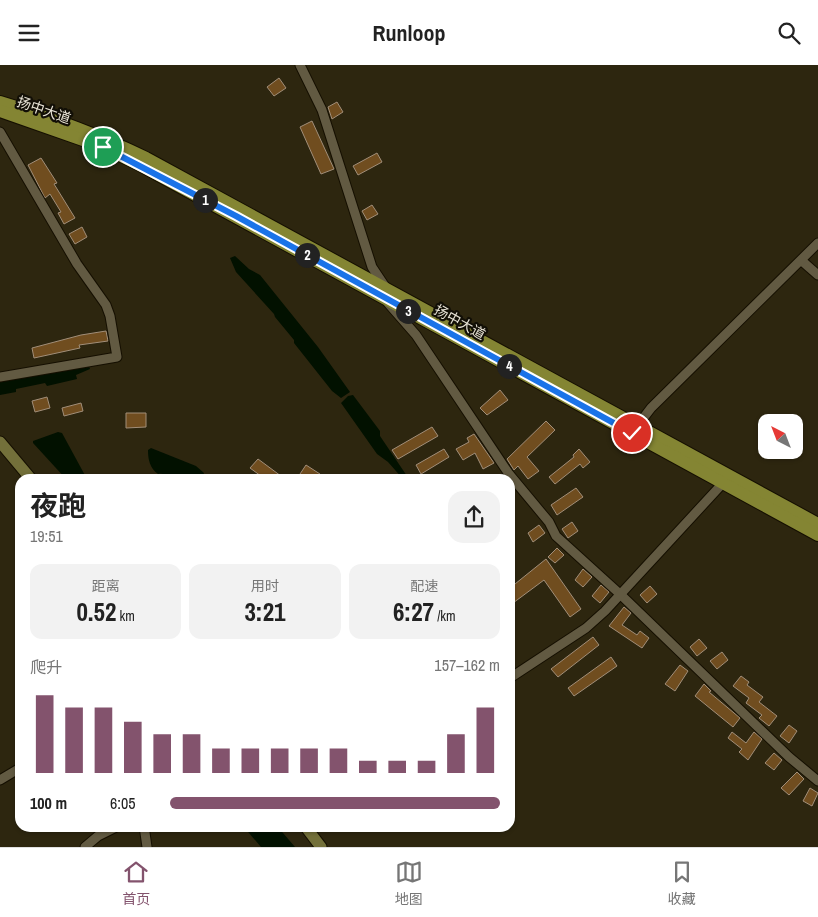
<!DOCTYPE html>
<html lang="zh">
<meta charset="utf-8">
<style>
:root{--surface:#fff;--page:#f2f2f2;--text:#222;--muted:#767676;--line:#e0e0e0;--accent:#83536d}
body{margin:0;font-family:"Archivo Narrow","Noto Sans SC",sans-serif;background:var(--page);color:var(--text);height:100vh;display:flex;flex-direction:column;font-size:19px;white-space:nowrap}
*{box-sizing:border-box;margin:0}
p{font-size:16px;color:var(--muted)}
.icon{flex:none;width:28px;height:28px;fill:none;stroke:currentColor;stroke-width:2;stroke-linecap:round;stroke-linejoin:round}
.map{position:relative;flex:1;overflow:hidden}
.side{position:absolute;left:15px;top:409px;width:500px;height:358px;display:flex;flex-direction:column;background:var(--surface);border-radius:15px;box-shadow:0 1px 4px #0004}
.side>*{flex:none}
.needle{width:32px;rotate:318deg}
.controls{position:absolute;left:758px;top:349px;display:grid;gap:10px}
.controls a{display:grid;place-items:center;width:45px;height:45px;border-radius:10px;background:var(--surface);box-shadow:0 1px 4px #0004;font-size:25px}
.pin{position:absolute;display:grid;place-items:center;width:42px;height:42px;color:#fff;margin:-21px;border:2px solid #fff;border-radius:50%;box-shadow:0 1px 5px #0007}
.km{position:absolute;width:25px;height:25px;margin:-12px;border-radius:50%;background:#222;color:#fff;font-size:14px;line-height:25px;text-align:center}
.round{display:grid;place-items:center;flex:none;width:52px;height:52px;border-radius:15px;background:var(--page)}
.summary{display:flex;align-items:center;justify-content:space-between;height:85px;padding:0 15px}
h1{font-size:28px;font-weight:700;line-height:38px}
.figures{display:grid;grid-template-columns:repeat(3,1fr);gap:8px;height:85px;padding:5px 15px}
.figures div{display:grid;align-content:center;border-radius:12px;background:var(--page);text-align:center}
.figures b{font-size:25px;font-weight:700}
.figures small{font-size:14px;font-weight:400}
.figures p{font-size:14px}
.chart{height:140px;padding:10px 15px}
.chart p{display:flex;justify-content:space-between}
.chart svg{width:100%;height:90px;margin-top:5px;stroke:var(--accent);stroke-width:6}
ul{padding:0 15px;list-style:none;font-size:16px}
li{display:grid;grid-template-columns:80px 60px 1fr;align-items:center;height:38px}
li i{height:12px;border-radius:6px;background:var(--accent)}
header{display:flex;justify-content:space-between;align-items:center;height:65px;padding:0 15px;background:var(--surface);font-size:22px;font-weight:700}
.dock{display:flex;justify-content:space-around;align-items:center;height:70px;border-top:1px solid var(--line);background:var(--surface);font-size:14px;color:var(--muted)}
.dock a{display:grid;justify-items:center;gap:2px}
.dock .current{color:var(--accent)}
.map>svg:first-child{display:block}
.water{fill:#021100}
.building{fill:#704d1f;stroke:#a18e79}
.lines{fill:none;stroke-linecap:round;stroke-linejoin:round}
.minor-casing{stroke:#150f00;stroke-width:11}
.secondary-casing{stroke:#150f00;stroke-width:13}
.primary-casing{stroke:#150f00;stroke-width:14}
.minor{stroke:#625a42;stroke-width:9}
.secondary{stroke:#73703a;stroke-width:11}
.primary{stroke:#848533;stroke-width:12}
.route-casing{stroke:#fff;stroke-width:10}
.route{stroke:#1a73e8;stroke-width:6}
.labels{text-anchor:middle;stroke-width:4.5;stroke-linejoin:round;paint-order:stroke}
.street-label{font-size:14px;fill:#e9e4d7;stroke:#120f06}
</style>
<header><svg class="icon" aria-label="menu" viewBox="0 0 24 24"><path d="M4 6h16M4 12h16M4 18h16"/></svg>Runloop<svg class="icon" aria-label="search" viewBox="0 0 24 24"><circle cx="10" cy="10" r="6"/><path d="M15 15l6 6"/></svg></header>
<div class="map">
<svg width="818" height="782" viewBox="0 0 818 782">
<rect width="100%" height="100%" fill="#2d260f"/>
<g class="water">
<polygon points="235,191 249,204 260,210 318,282 350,327 341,333 332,326 294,278 294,275 275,252 274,249 236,207 230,193"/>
<polygon points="89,301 90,304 76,310 77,314 47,321 45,318 16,324 16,327 0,330 0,316 21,310 22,313"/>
<polygon points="353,330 380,366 380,371 409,414 403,414 388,397 377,389 341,338 348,331"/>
<polygon points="58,367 62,368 87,414 66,414 33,378 33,376"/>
<path d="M151 383 196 401 204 408 203 411C195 413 186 415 178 414 170 412 167 408 158 409 150 403 148 395 148 385Z"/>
<polygon points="243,761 277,761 295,782 261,782"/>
</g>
<g class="building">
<polygon points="279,13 286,23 274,31 267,22"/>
<polygon points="337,37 343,47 332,54 328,42"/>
<polygon points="312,56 334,104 321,109 300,62"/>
<polygon points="377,88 382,97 358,110 353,101"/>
<polygon points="41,93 57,118 54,119 75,153 64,159 58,148 61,147 50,129 45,133 28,100"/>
<polygon points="372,140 378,149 367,155 362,146"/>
<polygon points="82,162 87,172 75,179 69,169"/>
<polygon points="106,266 108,276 79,280 80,283 34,293 32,283 81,270"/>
<polygon points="500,325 508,335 487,350 480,343"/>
<polygon points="47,332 50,343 35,347 32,336"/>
<polygon points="81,338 83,346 64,351 62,343"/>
<polygon points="126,348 146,348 146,362 126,363"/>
<polygon points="546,356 555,365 527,392 539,406 528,414 518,401 514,405 507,394"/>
<polygon points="432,362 438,371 398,394 392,385"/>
<polygon points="474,369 494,398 483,404 475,388 463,395 456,384 469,377 467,373"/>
<polygon points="444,384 449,392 421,409 416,400"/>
<polygon points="579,384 590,397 583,403 580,399 555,419 549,412 574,392 573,390"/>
<polygon points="258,394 285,414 265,414 250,403"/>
<polygon points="306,400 320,409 316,414 308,414 300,409"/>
<polygon points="576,423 583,432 557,450 551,440"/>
<polygon points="572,457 578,466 568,473 562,464"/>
<polygon points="539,460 545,468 533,477 528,468"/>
<polygon points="557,483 564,490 555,498 548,492"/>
<polygon points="546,494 581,544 570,552 544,515 513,538 510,535 510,523"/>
<polygon points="583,504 592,512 583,522 575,515"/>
<polygon points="601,520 609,527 600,538 592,531"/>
<polygon points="650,521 657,529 647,538 640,530"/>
<polygon points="624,542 631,548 622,560 637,570 640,566 649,573 642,583 609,561"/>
<polygon points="593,572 599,580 558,612 551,604"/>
<polygon points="699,574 707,583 697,591 690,582"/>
<polygon points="722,587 728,595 717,604 710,596"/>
<polygon points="611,592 617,601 574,631 568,623"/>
<polygon points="680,600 688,606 675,626 665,619"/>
<polygon points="741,611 749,617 747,620 763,632 759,637 777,651 769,661 759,653 762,650 746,638 749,633 733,621"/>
<polygon points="704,619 711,626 709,627 740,653 733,662 695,631"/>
<polygon points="789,660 797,666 789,678 780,671"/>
<polygon points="732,667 746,678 754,667 762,674 748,695 739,687 742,684 728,673"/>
<polygon points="774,688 782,695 774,705 765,698"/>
<polygon points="797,707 804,714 789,730 781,723"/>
<polygon points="810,723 818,728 812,741 803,736"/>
</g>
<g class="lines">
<defs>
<g id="minor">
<polyline points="300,0 322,45 372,202 386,223"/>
<polyline points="0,67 77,199 106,240 110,251 117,292 0,312"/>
<polyline points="802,196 818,210"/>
<polyline points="388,238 416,270 509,409 549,457 556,471 621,530 789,692 818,716"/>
<polyline points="635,364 651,343 818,178"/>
<polyline points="510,613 586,563 605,546 723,418"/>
<polyline points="0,715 20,703"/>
<polyline points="144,761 147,782"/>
<polyline points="85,782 98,771 118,761"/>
</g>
<g id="secondary">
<polyline points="0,377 31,414"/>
<polyline points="305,761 321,782"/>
</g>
<g id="primary">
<path d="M0 37C50 52 99 70 146 93L818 459"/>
<polyline points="0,46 103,82 142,101 818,470"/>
</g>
</defs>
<use href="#minor" class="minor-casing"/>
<use href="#secondary" class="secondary-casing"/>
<use href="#primary" class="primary-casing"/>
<use href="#minor" class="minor"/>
<use href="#secondary" class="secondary"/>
<use href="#primary" class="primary"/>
</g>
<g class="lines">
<defs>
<polyline id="route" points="103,82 236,151 632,368"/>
</defs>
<use href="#route" class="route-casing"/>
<use href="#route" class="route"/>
</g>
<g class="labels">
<g class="street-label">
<text transform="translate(44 45) rotate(19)" y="5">扬中大道</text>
<text transform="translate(460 257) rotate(29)" y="5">扬中大道</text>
</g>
</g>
</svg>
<div class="controls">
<a><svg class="needle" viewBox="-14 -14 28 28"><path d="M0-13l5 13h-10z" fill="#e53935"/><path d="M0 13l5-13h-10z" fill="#767676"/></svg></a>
</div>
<div class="pin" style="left:103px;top:82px;background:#1e9e55"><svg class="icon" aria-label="arrive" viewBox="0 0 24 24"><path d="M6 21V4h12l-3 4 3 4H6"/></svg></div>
<div class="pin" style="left:632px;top:368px;background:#d93025"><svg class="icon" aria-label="check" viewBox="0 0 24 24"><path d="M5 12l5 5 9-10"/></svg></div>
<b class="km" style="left:205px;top:135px">1</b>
<b class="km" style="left:307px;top:190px">2</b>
<b class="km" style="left:408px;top:246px">3</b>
<b class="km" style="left:509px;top:301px">4</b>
<section class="side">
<div class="summary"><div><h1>夜跑</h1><p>19:51</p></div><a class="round"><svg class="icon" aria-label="share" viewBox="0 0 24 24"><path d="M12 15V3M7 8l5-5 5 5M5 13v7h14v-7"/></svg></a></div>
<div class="figures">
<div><p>距离</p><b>0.52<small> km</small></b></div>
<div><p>用时</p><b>3:21</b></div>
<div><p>配速</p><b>6:27<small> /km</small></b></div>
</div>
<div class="chart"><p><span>爬升</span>157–162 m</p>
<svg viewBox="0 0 160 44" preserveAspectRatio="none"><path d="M5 44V6M15 44V12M25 44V12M35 44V19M45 44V25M55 44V25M65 44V32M75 44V32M85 44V32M95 44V32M105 44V32M115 44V38M125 44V38M135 44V38M145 44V25M155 44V12"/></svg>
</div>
<ul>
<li><b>100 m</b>6:05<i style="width:100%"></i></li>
</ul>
</section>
</div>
<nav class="dock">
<a class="current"><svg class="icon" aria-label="home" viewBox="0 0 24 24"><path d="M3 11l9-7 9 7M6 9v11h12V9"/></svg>首页</a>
<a><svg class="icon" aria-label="map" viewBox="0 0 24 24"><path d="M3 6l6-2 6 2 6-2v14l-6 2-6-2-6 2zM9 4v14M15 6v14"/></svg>地图</a>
<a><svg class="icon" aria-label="saved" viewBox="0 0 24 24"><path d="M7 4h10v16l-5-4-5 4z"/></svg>收藏</a>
</nav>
